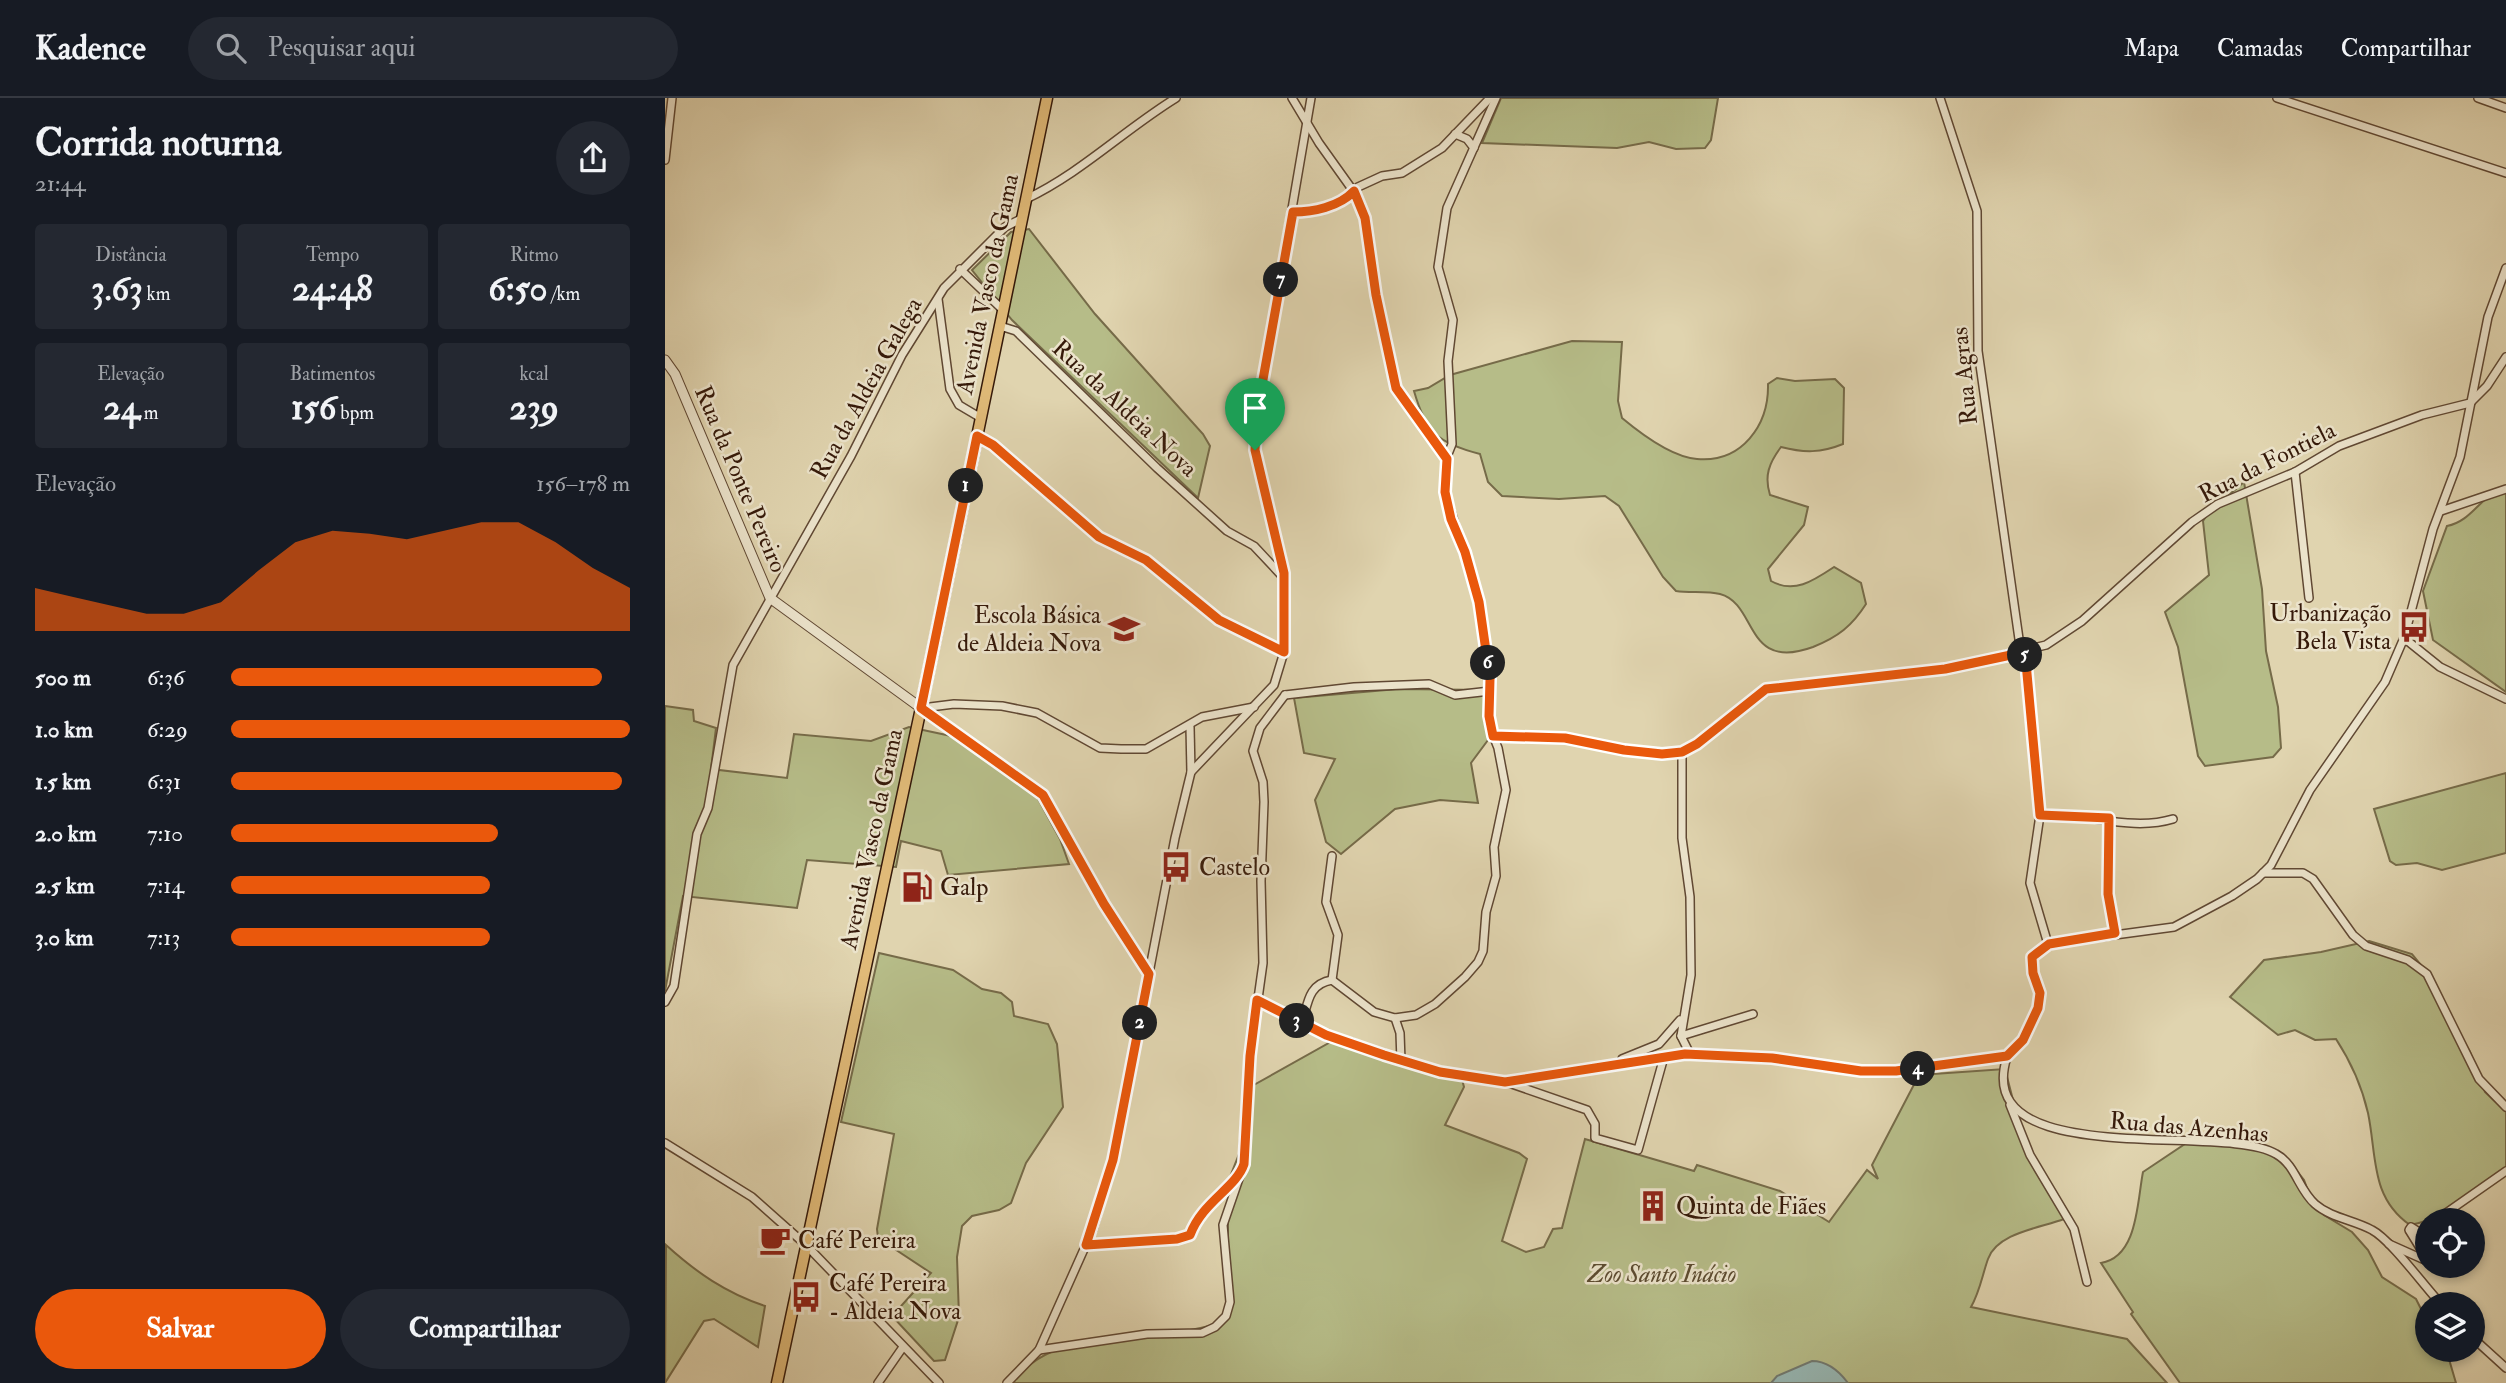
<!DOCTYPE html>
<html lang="pt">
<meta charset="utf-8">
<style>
:root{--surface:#171b24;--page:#242831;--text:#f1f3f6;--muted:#9ea1a6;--line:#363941;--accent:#ea580c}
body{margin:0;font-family:"IM FELL Double Pica",serif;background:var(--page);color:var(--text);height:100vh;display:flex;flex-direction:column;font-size:26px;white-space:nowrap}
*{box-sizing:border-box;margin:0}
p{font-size:23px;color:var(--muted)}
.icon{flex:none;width:38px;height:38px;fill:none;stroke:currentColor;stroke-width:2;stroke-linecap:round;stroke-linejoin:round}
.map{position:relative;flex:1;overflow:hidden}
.drawer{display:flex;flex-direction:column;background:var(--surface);width:665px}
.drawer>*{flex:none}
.buttons{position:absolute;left:1750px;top:1110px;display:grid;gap:14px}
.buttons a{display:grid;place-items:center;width:70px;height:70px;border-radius:50%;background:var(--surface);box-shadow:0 4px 10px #0003;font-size:35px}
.pin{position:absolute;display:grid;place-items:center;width:60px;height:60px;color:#fff;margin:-72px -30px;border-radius:50% 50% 50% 0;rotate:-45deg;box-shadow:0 0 7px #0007}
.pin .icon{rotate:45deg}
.km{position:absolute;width:35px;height:35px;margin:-18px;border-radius:50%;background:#222;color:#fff;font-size:19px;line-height:35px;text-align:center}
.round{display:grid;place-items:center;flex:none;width:74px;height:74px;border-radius:37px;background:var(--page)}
.head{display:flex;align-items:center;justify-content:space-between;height:119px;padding:0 35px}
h1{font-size:38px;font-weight:700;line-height:52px}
.figures{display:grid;grid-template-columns:repeat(3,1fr);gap:10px;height:119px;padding:7px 35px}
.figures div{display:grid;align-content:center;border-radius:7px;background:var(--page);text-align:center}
.figures b{font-size:35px;font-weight:700}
.figures small{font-size:19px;font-weight:400}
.figures p{font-size:19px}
.chart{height:196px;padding:14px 35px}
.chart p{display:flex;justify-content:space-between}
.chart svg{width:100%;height:126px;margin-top:7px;fill:var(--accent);opacity:.7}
.action{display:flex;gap:14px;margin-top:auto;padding:14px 35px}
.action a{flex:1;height:80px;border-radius:42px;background:var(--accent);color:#fff;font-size:28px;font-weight:700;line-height:80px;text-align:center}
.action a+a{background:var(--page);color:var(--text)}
ul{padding:0 35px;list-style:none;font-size:23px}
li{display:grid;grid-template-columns:112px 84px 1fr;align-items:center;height:52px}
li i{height:18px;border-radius:9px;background:var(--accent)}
header{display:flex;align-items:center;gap:42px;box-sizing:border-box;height:98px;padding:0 35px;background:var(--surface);border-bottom:2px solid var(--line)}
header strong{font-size:33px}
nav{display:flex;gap:38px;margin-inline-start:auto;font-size:24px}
.search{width:490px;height:63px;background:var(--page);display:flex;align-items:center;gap:18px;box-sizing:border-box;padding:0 24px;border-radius:38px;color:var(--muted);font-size:26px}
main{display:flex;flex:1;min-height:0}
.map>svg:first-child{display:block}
.green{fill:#b6bc88;stroke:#766b49;stroke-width:2}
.water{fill:#96b7b4;stroke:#707870;stroke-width:2}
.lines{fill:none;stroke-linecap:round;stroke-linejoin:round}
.minor-casing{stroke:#604833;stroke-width:10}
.tertiary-casing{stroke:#604833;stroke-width:11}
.primary-casing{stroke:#361a0a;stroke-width:13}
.minor{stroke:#ebe3cb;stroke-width:7}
.tertiary{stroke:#ebe3cb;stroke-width:9}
.primary{stroke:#e0ba78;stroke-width:10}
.route-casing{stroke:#fff;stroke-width:14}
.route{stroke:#ea580c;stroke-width:9}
.labels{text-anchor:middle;stroke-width:5;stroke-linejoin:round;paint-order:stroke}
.street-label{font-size:24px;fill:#361a0a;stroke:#ebe3cb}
.poi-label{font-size:24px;fill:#361a0a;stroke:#ebe3cb;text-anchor:start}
.park-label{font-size:24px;font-style:italic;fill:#5c4b30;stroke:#ebe3cb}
</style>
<header>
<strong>Kadence</strong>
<div class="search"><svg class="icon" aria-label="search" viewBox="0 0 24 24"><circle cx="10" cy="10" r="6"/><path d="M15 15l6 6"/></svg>Pesquisar aqui</div>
<nav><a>Mapa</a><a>Camadas</a><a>Compartilhar</a></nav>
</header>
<main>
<section class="drawer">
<div class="head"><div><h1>Corrida noturna</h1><p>21:44</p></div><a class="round"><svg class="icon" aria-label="share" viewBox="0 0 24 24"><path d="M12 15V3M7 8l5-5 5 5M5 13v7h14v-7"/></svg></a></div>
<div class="figures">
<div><p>Distância</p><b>3.63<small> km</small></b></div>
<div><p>Tempo</p><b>24:48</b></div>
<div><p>Ritmo</p><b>6:50<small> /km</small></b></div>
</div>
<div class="figures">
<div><p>Elevação</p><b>24<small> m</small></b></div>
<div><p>Batimentos</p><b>156<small> bpm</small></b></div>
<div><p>kcal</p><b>239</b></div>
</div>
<div class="chart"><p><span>Elevação</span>156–178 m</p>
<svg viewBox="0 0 160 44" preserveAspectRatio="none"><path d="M0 44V29L10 32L20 35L30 38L40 38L50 34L60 23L70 13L80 9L90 10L100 12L110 9L120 6L130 6L140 13L150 22L160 29V44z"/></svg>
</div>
<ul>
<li><b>500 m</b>6:36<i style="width:93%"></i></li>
<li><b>1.0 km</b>6:29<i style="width:100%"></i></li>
<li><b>1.5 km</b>6:31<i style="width:98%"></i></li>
<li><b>2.0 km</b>7:10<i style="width:67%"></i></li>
<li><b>2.5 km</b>7:14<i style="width:65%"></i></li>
<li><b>3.0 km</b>7:13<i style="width:65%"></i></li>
</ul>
<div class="action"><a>Salvar</a><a>Compartilhar</a></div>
</section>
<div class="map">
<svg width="1841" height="1285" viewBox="0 0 1841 1285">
<rect width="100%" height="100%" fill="#e0d4af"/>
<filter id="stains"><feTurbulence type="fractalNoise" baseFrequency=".00286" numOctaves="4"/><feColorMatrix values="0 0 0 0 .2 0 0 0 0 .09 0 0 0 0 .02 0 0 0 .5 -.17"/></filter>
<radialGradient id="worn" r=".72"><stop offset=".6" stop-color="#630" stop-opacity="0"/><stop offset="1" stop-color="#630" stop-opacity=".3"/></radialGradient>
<g class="green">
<polygon points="836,0 1053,0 1046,42 1040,50 1011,51 984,44 952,50 817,45"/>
<polygon points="364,131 430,216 538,336 545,348 533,400 347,222 307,172 346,134"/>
<path d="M907 243 957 244 953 303 957 320C975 335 1007 359 1032 361 1077 365 1104 327 1103 286L1112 280 1130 283 1170 281 1179 290 1178 346C1156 355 1139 355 1116 349 1104 365 1099 378 1105 397L1143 409 1139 427 1103 471 1106 483C1129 496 1148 483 1169 469L1196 485 1201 506C1187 528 1173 539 1148 549 1079 574 1093 506 1055 496 1042 493 1024 495 1011 493L998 479 954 408 940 398 894 401 837 398 823 384 815 356C773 345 761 335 749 293L763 290 785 277Z"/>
<polygon points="1579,384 1597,491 1601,553 1613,609 1616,650 1608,659 1540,668 1533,658 1513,549 1500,514 1544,477 1538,423 1544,414"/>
<path d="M1841 389V594L1768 542 1758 493 1782 428C1808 423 1816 396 1841 389Z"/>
<polygon points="733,591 821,592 819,623 826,638 806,665 813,705 775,702 730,711 676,756 661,744 650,702 670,661 639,655 629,600"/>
<polygon points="0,608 28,612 29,623 51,630 46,671 122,680 129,636 206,643 244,629 286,638 371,697 395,741 404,766 283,777 276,753 236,743 231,769 142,762 132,810 18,798 0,893"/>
<polygon points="1841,675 1841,755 1777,772 1752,765 1731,767 1725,763 1709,711"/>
<path d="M1704 843 1747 856 1756 867 1805 954 1820 994 1841 1014V1071C1808 1087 1782 1121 1745 1127 1705 1099 1712 1058 1703 1015 1697 989 1686 964 1671 941L1650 942 1630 932 1613 937 1565 899 1599 862 1656 854Z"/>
<polygon points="214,855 288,872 317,891 336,895 347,904 349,918 383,926 392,946 398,1009 361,1065 346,1105 334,1112 307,1118 297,1128 292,1159 294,1219 280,1262 269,1263 227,1218 266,1175 213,1140 212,1131 229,1036 176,1024"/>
<path d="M687 940 712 952 796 978 799 989 780 1027 854 1055 862 1061 837 1143 861 1154 879 1149 888 1131 897 1130 920 1041 1029 1073 1032 1067 1115 1093 1164 1124 1202 1072 1213 1081 1207 1067 1254 977 1340 971 1362 1056 1400 1109 1399 1121C1375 1130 1332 1135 1323 1161 1317 1178 1315 1193 1306 1209L1462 1241 1502 1285H348C387 1225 490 1246 551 1226L563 1209V1084L574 1056 578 993 671 941Z"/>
<path d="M1561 1038 1595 1046 1628 1068 1639 1082 1647 1103 1659 1117 1687 1134 1703 1152 1717 1179 1751 1201 1762 1223V1251H1781L1791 1285H1515L1466 1216 1468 1214 1436 1165C1473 1159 1472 1104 1478 1074L1523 1044Z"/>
<path d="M1 1147C32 1175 61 1195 100 1208L93 1249 49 1221 39 1223 0 1285Z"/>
</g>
<path class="water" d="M1147 1263C1163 1263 1174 1273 1183 1285H1106L1112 1278Z"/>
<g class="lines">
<defs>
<g id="minor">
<polyline points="627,0 654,45 689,94 700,120 711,197 731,290 781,361"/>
<polyline points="1275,0 1312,113 1313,253 1356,555"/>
<polyline points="1612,0 1841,75"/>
<polyline points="1813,0 1841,10"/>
<polyline points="790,36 802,41 809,50"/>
<polyline points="0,62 7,0"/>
<path d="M361 101C416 75 459 32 511 0"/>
<polyline points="628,114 647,114 683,100 693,89 717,78 737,75 777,50 825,0"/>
<polyline points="295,171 338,212"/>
<polyline points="273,201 285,291 294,307 316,320"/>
<polyline points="335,228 351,233 492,370 562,433 589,448 618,479"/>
<polyline points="312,338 328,347 434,439 481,462 553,522 619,554"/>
<polyline points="1630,374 1644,500"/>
<polyline points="1776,413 1841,391"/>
<polyline points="1739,540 1775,569 1841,601"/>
<polyline points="1360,554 1375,717 1365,785 1383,846"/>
<polyline points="620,597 689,589 764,586 790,597 825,593"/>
<polyline points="256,610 378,697 440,806 484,876"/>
<polyline points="257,610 289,606 337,608 372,615 435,650 456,651 481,651 537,619 589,609"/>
<polyline points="525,629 526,674"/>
<polyline points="828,638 900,640 959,652 997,656 1017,654 1032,646 1101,591 1280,571 1381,547 1417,523 1527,424 1553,406 1630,374 1674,348 1757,317 1805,305 1822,288 1841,259"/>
<polyline points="1017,654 1017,740 1025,799 1026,877 1016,938 1025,956"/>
<path d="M1375 717C1420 714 1465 734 1508 721"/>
<polyline points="1444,720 1443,796 1450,835"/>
<polyline points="1598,775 1638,775 1648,781 1688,837 1701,848 1743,862 1762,876 1814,981 1841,1009"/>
<polyline points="667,882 673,837 661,804 667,758"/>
<polyline points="592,902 661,937 718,957 775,974 840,984 1020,956 1107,960 1196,973 1231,973 1342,959 1358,941 1373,910 1375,895 1368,875 1367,859 1383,846 1509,829 1567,798 1592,781 1606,767 1645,692 1720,584 1739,540 1768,431 1795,359 1823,219 1841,170"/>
<polyline points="0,904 9,888 32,736 43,710 68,567 186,358 237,257 279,190 340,129 356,121"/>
<polyline points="730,920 735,935 736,963"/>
<path d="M637 925C643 905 643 886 667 882L709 914 730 920 751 917 770 906 800 879 813 864 818 853 821 814 831 778 829 749 841 692 833 650 825 630V581L814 504 780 394 781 361 787 346 783 263 788 222 773 169 782 110 831 0"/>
<polyline points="1016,938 1088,916"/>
<path d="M1342 959C1305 1075 1560 1024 1611 1056 1631 1067 1633 1091 1650 1106 1666 1120 1689 1122 1707 1132 1726 1142 1759 1188 1776 1206"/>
<polyline points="957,961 994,946 1015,922"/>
<polyline points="841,984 922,1012 930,1026 930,1040 973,1052 999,959"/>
<polyline points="1345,1007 1365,1057 1409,1131 1422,1184"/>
<polyline points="0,1045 87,1099 141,1147 274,1285"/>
<polyline points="1771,1122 1841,1073"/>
<polyline points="1762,1139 1746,1129 1744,1132 1762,1161"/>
<polyline points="1724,1146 1762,1163"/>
<polyline points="421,1147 512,1141 525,1137 541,1109 575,1077"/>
<polyline points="1808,1240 1841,1270"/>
<polyline points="374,1252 482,1236 537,1235 550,1229 561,1218 565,1204 558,1127 579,1066 585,958 598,865 596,783 599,704 598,684 588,653 595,630 620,597"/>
<polyline points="213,1285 238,1249"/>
<polyline points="342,1285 374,1252 428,1131 448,1062 510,740 526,674 609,587 619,554 619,475 590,352 592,315 646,0"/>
</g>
<polyline id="tertiary" points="0,262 10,276 105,500 256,610"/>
<polyline id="primary" points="112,1285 256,610 382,0"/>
</defs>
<use href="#minor" class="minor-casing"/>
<use href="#tertiary" class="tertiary-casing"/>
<use href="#primary" class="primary-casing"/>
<use href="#minor" class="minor"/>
<use href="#tertiary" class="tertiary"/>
<use href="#primary" class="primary"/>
</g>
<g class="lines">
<defs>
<path id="route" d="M689 93 700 120 711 197 731 290 782 361 780 394 786 421 800 454 814 504 825 581 824 618 828 638 900 640 959 652 997 656 1017 654 1032 646 1101 591 1280 571 1360 554 1375 717 1444 720 1443 796 1450 835 1384 846 1367 859 1368 875 1375 895 1373 910 1358 942 1342 958 1231 973H1196L1107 960 1020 956 840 984 775 974 719 957 661 937 592 902 585 958 579 1066C571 1090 537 1104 525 1137L512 1141 421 1147 448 1062 484 876 439 806 378 697 256 610 312 338 328 347 434 439 481 462 554 522 619 554V475L590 352 592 315 628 114C648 114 674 109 689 93Z"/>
</defs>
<use href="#route" class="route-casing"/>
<use href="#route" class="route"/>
</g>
<defs>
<symbol id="bus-bare" viewBox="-9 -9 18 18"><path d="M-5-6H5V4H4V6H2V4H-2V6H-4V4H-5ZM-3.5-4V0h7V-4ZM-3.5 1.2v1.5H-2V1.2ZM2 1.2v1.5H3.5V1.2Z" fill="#8f2418" stroke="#ebe3cb" stroke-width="2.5" paint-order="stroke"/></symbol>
<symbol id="school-bare" viewBox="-9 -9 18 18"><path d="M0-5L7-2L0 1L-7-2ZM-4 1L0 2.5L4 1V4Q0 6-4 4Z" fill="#8f2418" stroke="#ebe3cb" stroke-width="2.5" paint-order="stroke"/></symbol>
<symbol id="fuel-bare" viewBox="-9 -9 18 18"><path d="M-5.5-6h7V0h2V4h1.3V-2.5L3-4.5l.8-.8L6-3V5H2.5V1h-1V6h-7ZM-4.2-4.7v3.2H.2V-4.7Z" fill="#8f2418" stroke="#ebe3cb" stroke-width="2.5" paint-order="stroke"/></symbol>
<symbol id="building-bare" viewBox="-9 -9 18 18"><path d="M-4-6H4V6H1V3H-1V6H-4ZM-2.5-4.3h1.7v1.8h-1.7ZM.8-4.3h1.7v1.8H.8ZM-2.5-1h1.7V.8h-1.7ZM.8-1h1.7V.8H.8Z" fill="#8f2418" stroke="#ebe3cb" stroke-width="2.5" paint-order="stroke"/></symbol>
<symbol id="cafe-bare" viewBox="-9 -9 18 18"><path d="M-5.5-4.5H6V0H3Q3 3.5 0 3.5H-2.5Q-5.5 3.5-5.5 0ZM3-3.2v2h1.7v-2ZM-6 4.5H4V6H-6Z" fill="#8f2418" stroke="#ebe3cb" stroke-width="2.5" paint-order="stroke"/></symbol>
</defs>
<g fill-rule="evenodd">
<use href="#bus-bare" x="1727" y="507" width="44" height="44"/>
<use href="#school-bare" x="437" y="509" width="44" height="44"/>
<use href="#bus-bare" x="489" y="747" width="44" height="44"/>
<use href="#fuel-bare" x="230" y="767" width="44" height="44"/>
<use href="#building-bare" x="966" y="1086" width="44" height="44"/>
<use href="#cafe-bare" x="88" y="1120" width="44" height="44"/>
<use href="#bus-bare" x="119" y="1177" width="44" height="44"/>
</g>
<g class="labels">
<g class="street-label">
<text transform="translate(322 186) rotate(-78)" y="8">Avenida Vasco da Gama</text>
<text transform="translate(1299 278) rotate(-96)" y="8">Rua Agras</text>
<text transform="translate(201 290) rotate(-61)" y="8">Rua da Aldeia Galega</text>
<text transform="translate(460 310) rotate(43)" y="8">Rua da Aldeia Nova</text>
<text transform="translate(1602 364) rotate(-27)" y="8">Rua da Fontiela</text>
<text transform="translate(76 381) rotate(67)" y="8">Rua da Ponte Pereiro</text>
<text transform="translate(206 741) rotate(-78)" y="8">Avenida Vasco da Gama</text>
<text transform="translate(1524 1029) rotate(5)" y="8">Rua das Azenhas</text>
</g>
<g class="poi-label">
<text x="1726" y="523" text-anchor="end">Urbanização<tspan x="1726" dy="28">Bela Vista</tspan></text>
<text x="436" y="525" text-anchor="end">Escola Básica<tspan x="436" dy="28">de Aldeia Nova</tspan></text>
<text x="534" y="777">Castelo</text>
<text x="275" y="797">Galp</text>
<text x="1011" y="1116">Quinta de Fiães</text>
<text x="133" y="1150">Café Pereira</text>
<text x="164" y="1193">Café Pereira<tspan x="164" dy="28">- Aldeia Nova</tspan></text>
</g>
<g class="park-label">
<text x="997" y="1184">Zoo Santo Inácio</text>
</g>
</g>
<rect width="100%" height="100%" filter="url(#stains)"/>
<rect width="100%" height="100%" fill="url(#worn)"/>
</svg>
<div class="buttons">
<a><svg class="icon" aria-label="locate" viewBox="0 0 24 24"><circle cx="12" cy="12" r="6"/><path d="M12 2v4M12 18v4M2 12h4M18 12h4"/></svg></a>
<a><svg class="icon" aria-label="layers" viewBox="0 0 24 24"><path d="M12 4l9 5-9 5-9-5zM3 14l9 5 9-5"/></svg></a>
</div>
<div class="pin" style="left:590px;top:352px;background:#1e9e55"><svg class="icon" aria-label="arrive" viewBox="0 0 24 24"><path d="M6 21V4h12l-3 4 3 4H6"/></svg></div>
<b class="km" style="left:301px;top:388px">1</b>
<b class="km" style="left:475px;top:925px">2</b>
<b class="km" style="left:632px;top:923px">3</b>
<b class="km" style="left:1253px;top:971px">4</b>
<b class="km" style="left:1360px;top:557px">5</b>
<b class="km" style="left:823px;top:565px">6</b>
<b class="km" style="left:616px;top:182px">7</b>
</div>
</main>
